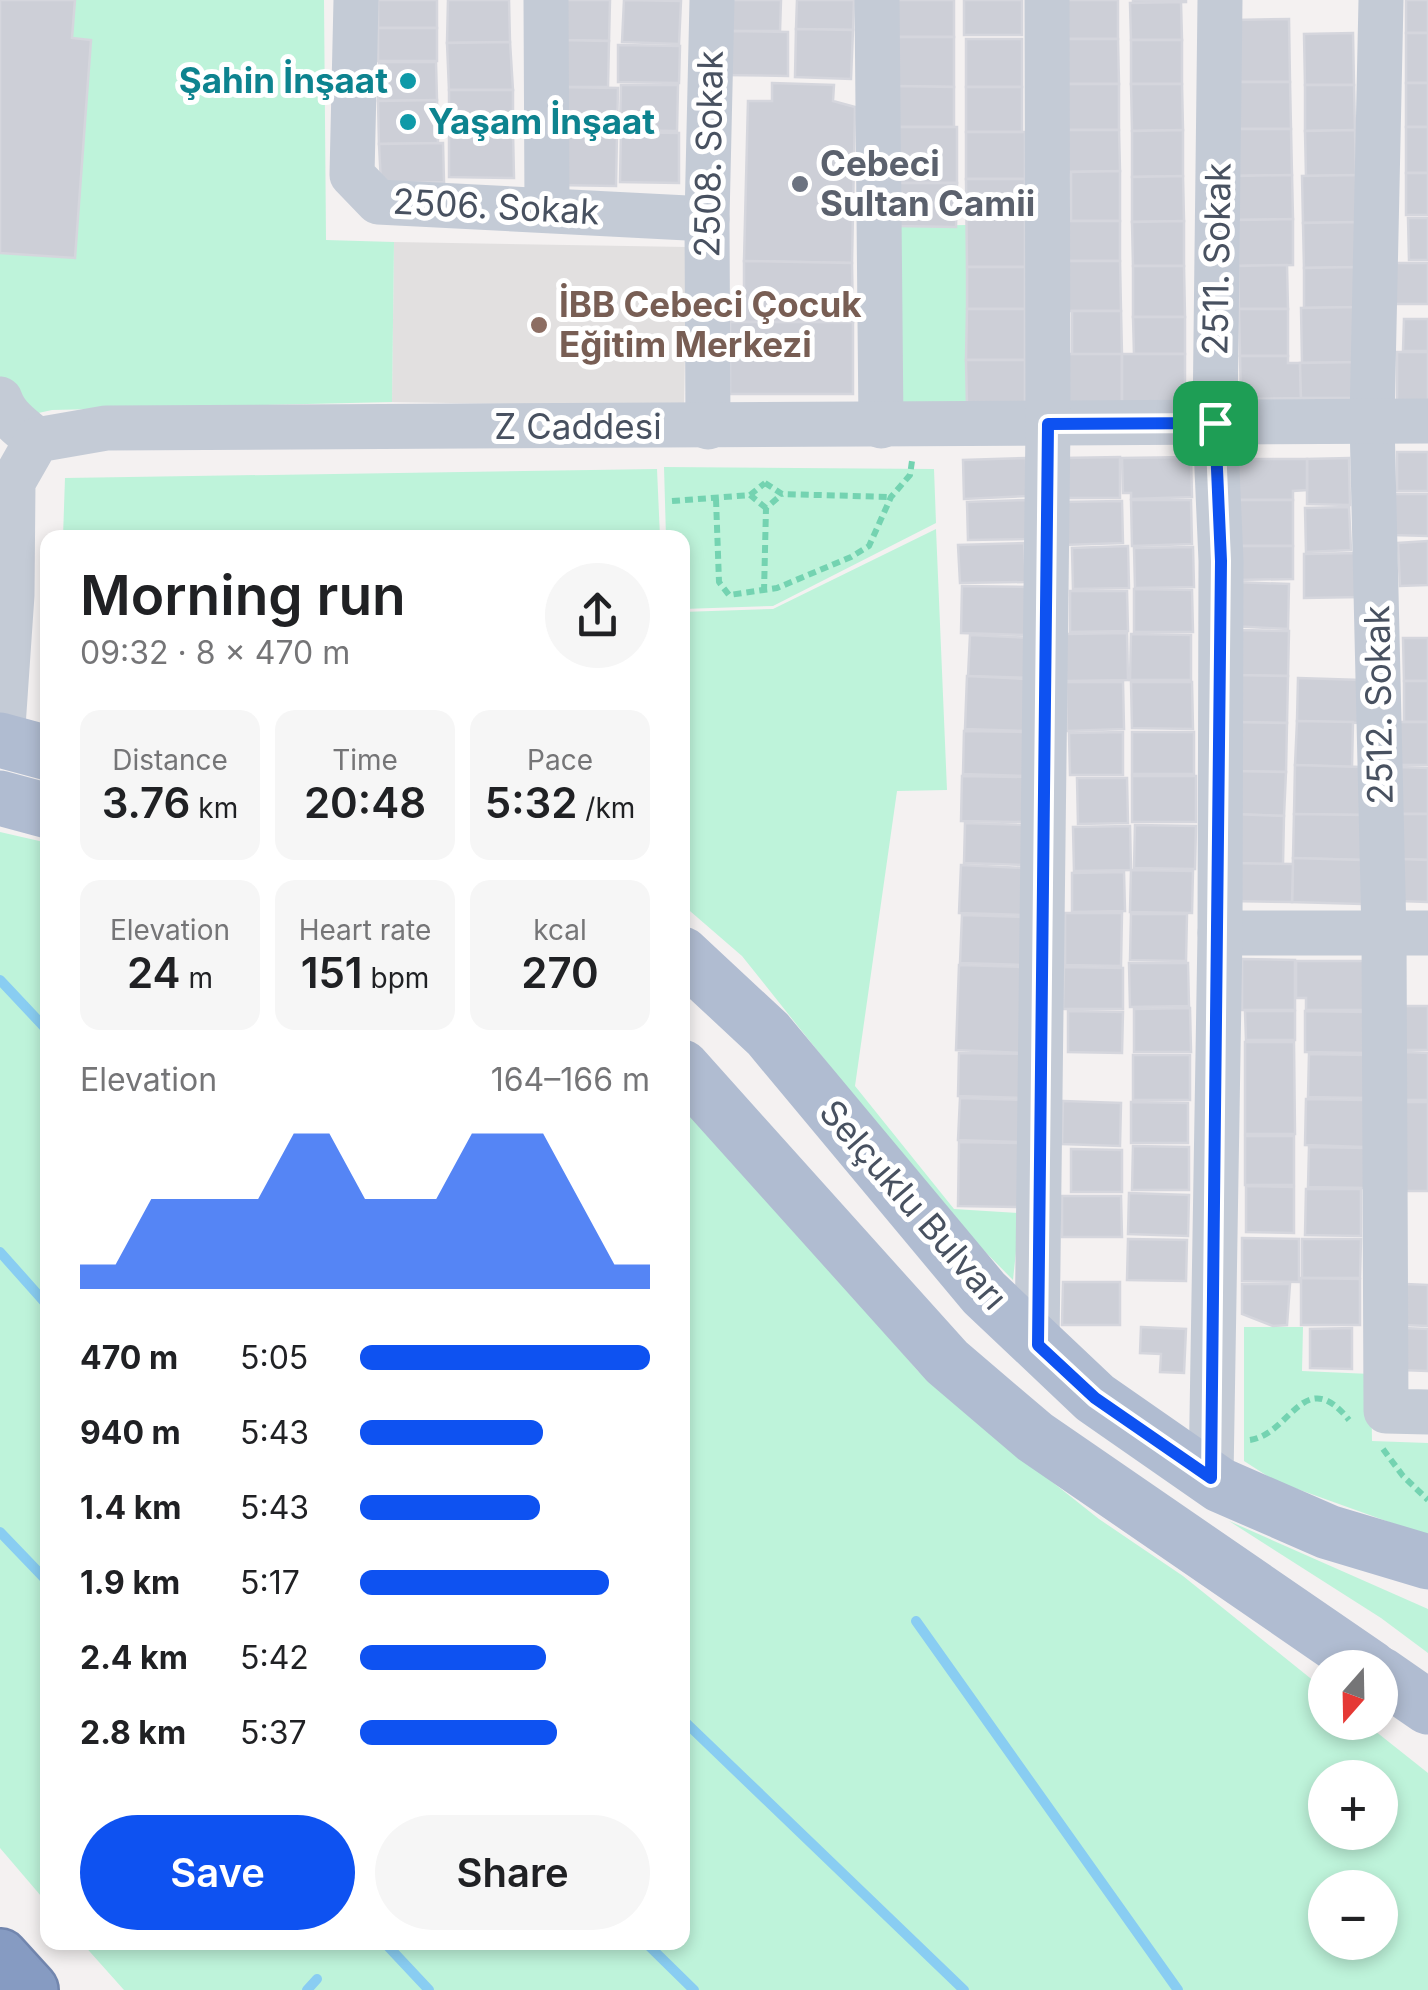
<!DOCTYPE html>
<meta charset="utf-8">
<style>
:root{--surface:#fff;--page:#f6f6f6;--text:#202124;--muted:#757577;--accent:#0e52f1}
body{margin:0;font-family:Inter,sans-serif;background:var(--page);color:var(--text);height:100vh;display:flex;flex-direction:column;font-size:38px;white-space:nowrap}
*{box-sizing:border-box;margin:0}
p{font-size:32px;color:var(--muted)}
.icon{flex:none;width:55px;height:55px;fill:none;stroke:currentColor;stroke-width:2;stroke-linecap:round;stroke-linejoin:round}
.map{position:relative;flex:1;overflow:hidden}
.sheet{position:absolute;left:40px;top:530px;width:650px;height:1420px;display:flex;flex-direction:column;background:var(--surface);border-radius:20px;box-shadow:0 5px 15px #0003}
.sheet>*{flex:none}
.needle{width:65px;rotate:200deg}
.buttons{position:absolute;left:1308px;top:1650px;display:grid;gap:20px}
.buttons a{display:grid;place-items:center;width:90px;height:90px;border-radius:50%;background:var(--surface);box-shadow:0 5px 15px #0003;font-size:50px}
.pin{position:absolute;display:grid;place-items:center;width:85px;height:85px;color:#fff;margin:-42px;border-radius:20px;box-shadow:0 5px 15px #0006}
.round{display:grid;place-items:center;flex:none;width:105px;height:105px;border-radius:52px;background:var(--page)}
.summary{display:flex;align-items:center;justify-content:space-between;height:170px;padding:0 40px}
h1{font-size:55px;font-weight:600;line-height:75px}
.figures{display:grid;grid-template-columns:repeat(3,1fr);gap:15px;height:170px;padding:10px 40px}
.figures div{display:grid;align-content:center;border-radius:20px;background:var(--page);text-align:center}
.figures b{font-size:42px;font-weight:600}
.figures small{font-size:28px;font-weight:400}
.figures p{font-size:28px}
.chart{height:280px;padding:20px 40px}
.chart p{display:flex;justify-content:space-between}
.chart svg{width:100%;height:180px;margin-top:10px;fill:var(--accent);opacity:.7}
.action{display:flex;gap:20px;margin-top:auto;padding:20px 40px}
.action a{flex:1;height:115px;border-radius:60px;background:var(--accent);color:#fff;font-size:40px;font-weight:600;line-height:115px;text-align:center}
.action a+a{background:var(--page);color:var(--text)}
ul{padding:0 40px;list-style:none;font-size:32px}
li{display:grid;grid-template-columns:160px 120px 1fr;align-items:center;height:75px}
li i{height:25px;border-radius:12px;background:var(--accent)}
.map>svg:first-child{display:block}
.education{fill:#e2e0e0}
.green{fill:#bef3da;fill-rule:evenodd}
.lines{fill:none;stroke-linecap:round;stroke-linejoin:round}
.stream{stroke:#89cdf2;stroke-width:10}
.building{fill:#cdcfd7;stroke:#d5d6dd;stroke-width:2.5}
.highway-casing{stroke:#7286ae;stroke-width:60}
.path{stroke:#74d3b1;stroke-width:6;stroke-dasharray:8 5;stroke-linecap:butt}
.minor{stroke:#c4cbd6;stroke-width:45}
.major{stroke:#b0bcd1;stroke-width:55}
.highway{stroke:#869bc2;stroke-width:55}
.route-casing{stroke:#fff;stroke-width:20}
.route{stroke:#0e52f1;stroke-width:12}
.culture-dot{fill:#0f9aa8;stroke:#fff;stroke-width:4}
.worship-dot{fill:#6b7280;stroke:#fff;stroke-width:4}
.education-dot{fill:#8d6e63;stroke:#fff;stroke-width:4}
.labels{text-anchor:middle;stroke-width:10;stroke-linejoin:round;paint-order:stroke}
.culture-label{font-size:35px;font-weight:bold;fill:#0d838f;stroke:#fff;text-anchor:end}
.street-label{font-size:35px;fill:#485160;stroke:#fff}
.worship-label{font-size:35px;font-weight:bold;fill:#5b616d;stroke:#fff;text-anchor:start}
.education-label{font-size:35px;font-weight:bold;fill:#785e54;stroke:#fff;text-anchor:start}
</style>
<div class="map">
<svg width="1428" height="1990" viewBox="0 0 1428 1990">
<rect width="100%" height="100%" fill="#f4f1f1"/>
<polygon class="education" points="394,242 687,247 684,407 392,402"/>
<g class="green">
<polygon points="0,0 324,0 326,240 394,242 392,402 52,410 11,419 0,427"/>
<polygon points="966,225 967,407 899,406 897,226"/>
<polygon points="664,467 934,469 936,523 773,606 683,609 682,538 666,537"/>
<polygon points="657,469 660,537 63,537 65,478"/>
<polygon points="936,529 947,790 897,791 855,1086 954,1209 1020,1213 1013,1280 946,1212 742,956 683,905 682,612 773,609"/>
<polygon points="0,832 48,843 47,1903 0,1848"/>
<path d="M683 1101 918 1371 998 1439 1099 1519 1183 1576 1325 1690V1722L1365 1723 1428 1773V1990H124L82 1943 682 1942ZM1325 1778H1380V1832H1325ZM1325 1888H1380V1942H1325Z"/>
<polygon points="1244,1327 1303,1327 1302,1371 1371,1374 1372,1441 1428,1443 1428,1536 1275,1481 1244,1461"/>
<polygon points="1229,1521 1428,1609 1428,1653 1381,1618"/>
</g>
<g class="lines">
<g class="stream">
<polyline points="0,980 48,1031"/>
<polyline points="0,1252 48,1306"/>
<polyline points="0,1532 48,1582"/>
<polyline points="916,1621 1178,1990"/>
<polyline points="682,1719 964,1990"/>
<polyline points="384,1942 429,1990"/>
<polyline points="645,1942 694,1990"/>
<polyline points="307,1990 317,1979"/>
</g>
</g>
<g class="building">
<polygon points="0,0 75,0 72,38 91,40 75,258 0,253"/>
<rect x="378" y="0" width="59" height="28"/>
<polygon points="448,0 509,0 510,42 447,43"/>
<polygon points="559,0 610,0 609,41 559,40"/>
<polygon points="624,0 681,1 679,44 622,42"/>
<polygon points="726,0 781,0 780,31 726,31"/>
<polygon points="797,0 854,0 853,30 796,29"/>
<polygon points="898,0 954,0 954,37 897,37"/>
<rect x="964" y="0" width="58" height="35"/>
<polygon points="1055,0 1118,0 1118,39 1056,39"/>
<polygon points="1133,0 1186,0 1186,2 1133,3"/>
<rect x="1406" y="0" width="22" height="33"/>
<polygon points="1181,2 1182,40 1131,40 1130,3"/>
<polygon points="1289,19 1290,82 1235,82 1234,20"/>
<rect x="378" y="28" width="59" height="33"/>
<polygon points="796,29 853,30 851,79 795,77"/>
<polygon points="726,31 788,32 788,76 725,75"/>
<polygon points="1353,33 1354,85 1305,85 1304,34"/>
<rect x="1406" y="33" width="22" height="50"/>
<polygon points="897,37 954,37 954,87 897,86"/>
<rect x="966" y="39" width="56" height="48"/>
<polygon points="1056,39 1118,39 1119,84 1056,84"/>
<polygon points="559,40 609,41 608,87 558,87"/>
<rect x="1131" y="40" width="51" height="44"/>
<polygon points="510,42 513,90 449,90 447,43"/>
<polygon points="618,45 680,46 679,83 618,82"/>
<polygon points="379,62 436,62 437,100 378,101"/>
<polygon points="1235,82 1290,82 1291,129 1236,129"/>
<polygon points="772,83 834,85 833,101 855,107 852,263 744,261 748,101 772,101"/>
<rect x="1406" y="83" width="22" height="44"/>
<rect x="1062" y="84" width="57" height="46"/>
<polygon points="1131,84 1182,84 1183,130 1132,131"/>
<polygon points="621,85 678,85 677,131 620,130"/>
<polygon points="1305,85 1354,85 1355,130 1305,131"/>
<polygon points="897,86 954,87 954,127 897,127"/>
<polygon points="558,87 618,88 617,132 557,131"/>
<rect x="966" y="87" width="56" height="45"/>
<rect x="449" y="90" width="64" height="42"/>
<polygon points="437,100 438,143 379,144 378,101"/>
<rect x="897" y="127" width="60" height="56"/>
<rect x="1406" y="127" width="22" height="46"/>
<polygon points="1236,129 1291,129 1292,175 1237,176"/>
<polygon points="1062,130 1119,130 1120,171 1063,172"/>
<polygon points="1183,130 1183,176 1132,177 1132,131"/>
<polygon points="1355,130 1356,175 1306,176 1305,131"/>
<polygon points="557,131 617,132 616,186 556,185"/>
<polygon points="449,132 513,132 514,178 449,177"/>
<polygon points="621,132 679,133 679,183 620,182"/>
<rect x="966" y="132" width="59" height="47"/>
<polygon points="443,143 444,182 381,183 379,144"/>
<polygon points="1120,171 1120,221 1071,221 1071,172"/>
<rect x="1406" y="173" width="22" height="42"/>
<polygon points="1292,175 1293,219 1238,220 1237,176"/>
<polygon points="1356,175 1357,222 1303,223 1302,176"/>
<polygon points="1183,176 1184,221 1132,222 1132,177"/>
<polygon points="966,179 1025,179 1025,267 967,267"/>
<polygon points="897,183 957,183 956,227 897,226"/>
<polygon points="1408,218 1428,218 1428,260 1409,260"/>
<polygon points="1293,219 1293,265 1238,266 1238,220"/>
<polygon points="1064,221 1120,221 1120,261 1065,261"/>
<polygon points="1184,221 1184,266 1133,266 1132,222"/>
<polygon points="1357,222 1357,267 1304,268 1303,223"/>
<polygon points="744,261 852,263 853,322 744,322"/>
<polygon points="1065,261 1120,261 1121,311 1065,311"/>
<rect x="1395" y="263" width="33" height="41"/>
<polygon points="1287,265 1288,309 1239,309 1238,266"/>
<polygon points="1133,266 1184,266 1185,317 1133,317"/>
<rect x="967" y="267" width="58" height="42"/>
<polygon points="1357,267 1358,307 1304,308 1304,268"/>
<polygon points="1358,307 1359,362 1302,363 1301,308"/>
<polygon points="967,309 1025,309 1025,360 966,360"/>
<polygon points="1239,309 1288,309 1288,356 1240,356"/>
<polygon points="1072,311 1121,311 1122,354 1072,355"/>
<polygon points="1133,317 1185,317 1185,354 1134,354"/>
<polygon points="1404,319 1428,319 1428,351 1403,351"/>
<rect x="730" y="322" width="123" height="72"/>
<polygon points="1397,352 1428,352 1428,401 1397,402"/>
<polygon points="1064,354 1122,354 1122,406 1064,407"/>
<rect x="1122" y="354" width="63" height="52"/>
<polygon points="1240,356 1288,356 1288,363 1300,363 1301,398 1241,399"/>
<polygon points="966,360 1025,360 1025,407 967,407"/>
<polygon points="1359,362 1360,398 1301,398 1300,363"/>
<rect x="1397" y="452" width="31" height="39"/>
<polygon points="1120,457 1120,498 1063,498 1063,458"/>
<polygon points="1191,457 1192,497 1131,499 1131,493 1123,493 1122,458"/>
<polygon points="1026,458 1027,496 964,499 963,460"/>
<polygon points="1349,458 1350,505 1307,504 1307,459"/>
<polygon points="1235,459 1307,459 1307,490 1293,491 1293,500 1235,500"/>
<polygon points="1393,494 1428,494 1428,536 1393,535"/>
<polygon points="1027,500 1028,539 968,540 967,502"/>
<polygon points="1131,500 1191,500 1192,544 1132,546"/>
<rect x="1235" y="500" width="58" height="46"/>
<polygon points="1122,501 1123,543 1063,545 1062,502"/>
<polygon points="1349,507 1351,550 1306,552 1305,508"/>
<polygon points="1428,541 1428,585 1400,586 1398,543"/>
<polygon points="1024,543 1026,582 960,583 958,545"/>
<polygon points="1128,546 1129,588 1073,589 1072,548"/>
<polygon points="1235,546 1293,546 1293,579 1235,580"/>
<polygon points="1193,547 1194,587 1135,588 1134,548"/>
<polygon points="1360,553 1361,597 1304,598 1304,554"/>
<polygon points="1233,582 1289,584 1288,629 1232,626"/>
<polygon points="962,586 1028,587 1027,635 961,633"/>
<polygon points="1134,589 1192,590 1193,632 1134,632"/>
<polygon points="1070,591 1127,591 1128,631 1070,632"/>
<polygon points="1236,630 1289,631 1288,676 1235,675"/>
<polygon points="1127,633 1128,680 1066,681 1065,634"/>
<polygon points="1131,634 1191,635 1191,680 1130,680"/>
<polygon points="970,635 1034,638 1033,678 968,676"/>
<polygon points="1403,638 1428,638 1428,681 1404,681"/>
<polygon points="1235,675 1288,676 1287,723 1234,722"/>
<polygon points="967,676 1028,679 1026,731 965,729"/>
<polygon points="1298,678 1361,680 1360,723 1297,721"/>
<rect x="1404" y="681" width="24" height="41"/>
<polygon points="1066,682 1123,682 1124,729 1067,731"/>
<polygon points="1131,682 1192,682 1193,729 1132,728"/>
<polygon points="1297,721 1353,722 1352,767 1295,765"/>
<polygon points="1234,722 1287,723 1286,772 1232,771"/>
<rect x="1398" y="722" width="30" height="43"/>
<polygon points="964,731 1027,732 1026,776 963,774"/>
<polygon points="1123,732 1123,775 1070,775 1069,733"/>
<rect x="1132" y="732" width="62" height="42"/>
<polygon points="1295,765 1361,767 1360,815 1294,814"/>
<polygon points="1398,767 1428,768 1428,814 1397,814"/>
<polygon points="1232,771 1286,772 1284,816 1231,814"/>
<polygon points="962,776 1026,777 1025,822 961,821"/>
<rect x="1132" y="776" width="64" height="46"/>
<polygon points="1077,778 1127,778 1128,823 1078,824"/>
<polygon points="1231,814 1284,816 1283,864 1230,863"/>
<polygon points="1294,814 1364,815 1362,860 1293,858"/>
<polygon points="1401,814 1428,814 1428,860 1401,859"/>
<polygon points="965,823 1025,825 1024,865 964,863"/>
<polygon points="1135,825 1196,826 1195,869 1134,868"/>
<polygon points="1130,826 1131,870 1074,871 1073,827"/>
<polygon points="1293,858 1362,860 1362,904 1292,902"/>
<polygon points="1401,859 1428,860 1428,902 1400,901"/>
<polygon points="1230,863 1293,864 1292,902 1230,901"/>
<polygon points="961,865 1025,868 1024,915 959,913"/>
<polygon points="1131,870 1193,871 1192,913 1130,912"/>
<polygon points="1124,872 1125,911 1072,912 1072,873"/>
<polygon points="1065,913 1122,913 1121,966 1065,965"/>
<polygon points="1131,914 1187,914 1186,961 1130,960"/>
<polygon points="962,915 1025,917 1024,965 960,963"/>
<polygon points="1242,959 1295,960 1295,1010 1242,1010"/>
<polygon points="1296,961 1366,961 1366,1010 1306,1010 1306,998 1296,998"/>
<polygon points="1129,963 1188,963 1189,1006 1130,1007"/>
<polygon points="959,965 1024,967 1022,1053 956,1050"/>
<polygon points="1064,967 1123,968 1123,1009 1063,1009"/>
<rect x="1398" y="1006" width="30" height="44"/>
<polygon points="1190,1008 1191,1052 1134,1052 1134,1009"/>
<polygon points="1068,1011 1123,1012 1122,1053 1068,1052"/>
<polygon points="1245,1011 1295,1011 1295,1040 1246,1040"/>
<polygon points="1305,1011 1367,1012 1367,1053 1305,1052"/>
<polygon points="1245,1042 1294,1042 1295,1134 1245,1134"/>
<polygon points="1405,1052 1428,1053 1428,1100 1405,1100"/>
<polygon points="959,1053 1027,1054 1026,1098 958,1096"/>
<polygon points="1309,1054 1367,1055 1367,1098 1308,1097"/>
<rect x="1133" y="1055" width="57" height="45"/>
<polygon points="960,1098 1022,1100 1021,1142 958,1140"/>
<polygon points="1306,1099 1366,1100 1365,1147 1305,1145"/>
<polygon points="1063,1101 1121,1103 1120,1146 1062,1144"/>
<polygon points="1131,1102 1188,1103 1188,1143 1131,1143"/>
<polygon points="1405,1102 1428,1102 1428,1191 1404,1191"/>
<rect x="1245" y="1136" width="49" height="49"/>
<polygon points="959,1142 1020,1143 1018,1207 958,1206"/>
<polygon points="1133,1146 1189,1147 1189,1190 1132,1190"/>
<polygon points="1309,1147 1368,1148 1367,1188 1308,1187"/>
<polygon points="1071,1149 1122,1150 1122,1192 1071,1192"/>
<polygon points="1246,1186 1294,1187 1294,1233 1246,1232"/>
<polygon points="1306,1189 1361,1189 1361,1236 1305,1235"/>
<polygon points="1129,1193 1189,1195 1188,1236 1128,1234"/>
<polygon points="1062,1196 1121,1196 1122,1237 1062,1237"/>
<polygon points="1242,1238 1299,1239 1299,1282 1242,1281"/>
<polygon points="1128,1239 1187,1240 1186,1281 1127,1280"/>
<polygon points="1302,1239 1361,1239 1360,1278 1302,1278"/>
<polygon points="1301,1278 1360,1279 1360,1325 1301,1325"/>
<polygon points="1063,1282 1120,1282 1120,1325 1062,1325"/>
<polygon points="1242,1284 1290,1284 1287,1325 1273,1326 1242,1314"/>
<polygon points="1405,1284 1428,1285 1428,1326 1404,1325"/>
<polygon points="1141,1327 1186,1329 1184,1373 1160,1372 1161,1354 1140,1353"/>
<polygon points="1352,1328 1352,1369 1310,1368 1310,1329"/>
<polygon points="1403,1328 1428,1329 1428,1371 1401,1370"/>
</g>
<g class="lines">
<defs>
<polyline id="highway" points="0,1957 30,1990"/>
</defs>
<use href="#highway" class="highway-casing"/>
<g class="path">
<polyline points="765,483 782,494 890,497"/>
<polyline points="750,495 765,483"/>
<polyline points="716,499 719,582 729,595 777,588 851,557 869,546 891,497 910,475 912,461"/>
<polyline points="672,501 750,495 766,508"/>
<polyline points="764,592 766,508 782,494"/>
<path d="M1250 1440C1291 1434 1304 1364 1349 1420"/>
<polyline points="1383,1449 1403,1476 1428,1500"/>
</g>
<g class="minor">
<polyline points="356,0 352,175 378,202 707,219"/>
<polyline points="546,0 547,209"/>
<polyline points="877,0 881,426"/>
<polyline points="1381,0 1372,421 1384,935 1386,1411 1428,1412"/>
<path d="M0 399C6 417 22 428 37 440"/>
<polyline points="708,427 707,219 712,0"/>
<polyline points="2,741 12,595 13,482 37,440 106,428 1428,421"/>
<polyline points="1220,933 1428,933"/>
<polyline points="1037,1345 1048,424 1047,0"/>
<polyline points="1211,1478 1220,933 1221,561 1215,423 1220,0"/>
</g>
<g class="major">
<polyline points="0,740 48,753"/>
<polyline points="0,798 48,811"/>
<polyline points="682,954 768,1034 984,1293 1095,1398 1220,1485 1328,1532 1428,1562"/>
<polyline points="682,1067 947,1362 1035,1437 1371,1668"/>
<polyline points="1380,1674 1428,1707"/>
</g>
<use href="#highway" class="highway"/>
</g>
<g class="lines">
<defs>
<polygon id="route" points="1215,423 1221,561 1211,1478 1095,1398 1038,1345 1048,424"/>
</defs>
<use href="#route" class="route-casing"/>
<use href="#route" class="route"/>
</g>
<g class="culture-dot">
<circle cx="408" cy="81" r="10"/>
<circle cx="408" cy="122" r="10"/>
</g>
<circle class="worship-dot" cx="800" cy="184" r="10"/>
<circle class="education-dot" cx="539" cy="325" r="10"/>
<g class="labels">
<g class="culture-label">
<text x="388" y="93">Şahin İnşaat</text>
<text x="428" y="134" text-anchor="start">Yaşam İnşaat</text>
</g>
<g class="street-label">
<text transform="translate(709 154) rotate(-89)" y="12">2508. Sokak</text>
<text transform="translate(496 207) rotate(3)" y="12">2506. Sokak</text>
<text transform="translate(1217 259) rotate(-89)" y="12">2511. Sokak</text>
<text x="578" y="439">Z Caddesi</text>
<text transform="translate(1379 705) rotate(-91)" y="12">2512. Sokak</text>
<text transform="translate(913 1205) rotate(49)" y="12">Selçuklu Bulvarı</text>
</g>
<g class="worship-label">
<text x="820" y="176">Cebeci<tspan x="820" dy="40">Sultan Camii</tspan></text>
</g>
<g class="education-label">
<text x="559" y="317">İBB Cebeci Çocuk<tspan x="559" dy="40">Eğitim Merkezi</tspan></text>
</g>
</g>
</svg>
<div class="buttons">
<a><svg class="needle" viewBox="-14 -14 28 28"><path d="M0-13l5 13h-10z" fill="#e53935"/><path d="M0 13l5-13h-10z" fill="#757577"/></svg></a>
<a>+</a>
<a>−</a>
</div>
<div class="pin" style="left:1215px;top:423px;background:#1e9e55"><svg class="icon" aria-label="arrive" viewBox="0 0 24 24"><path d="M6 21V4h12l-3 4 3 4H6"/></svg></div>
<section class="sheet">
<div class="summary"><div><h1>Morning run</h1><p>09:32 · 8 × 470 m</p></div><a class="round"><svg class="icon" aria-label="share" viewBox="0 0 24 24"><path d="M12 15V3M7 8l5-5 5 5M5 13v7h14v-7"/></svg></a></div>
<div class="figures">
<div><p>Distance</p><b>3.76<small> km</small></b></div>
<div><p>Time</p><b>20:48</b></div>
<div><p>Pace</p><b>5:32<small> /km</small></b></div>
</div>
<div class="figures">
<div><p>Elevation</p><b>24<small> m</small></b></div>
<div><p>Heart rate</p><b>151<small> bpm</small></b></div>
<div><p>kcal</p><b>270</b></div>
</div>
<div class="chart"><p><span>Elevation</span>164–166 m</p>
<svg viewBox="0 0 160 44" preserveAspectRatio="none"><path d="M0 44V38L10 38L20 22L30 22L40 22L50 22L60 6L70 6L80 22L90 22L100 22L110 6L120 6L130 6L140 22L150 38L160 38V44z"/></svg>
</div>
<ul>
<li><b>470 m</b>5:05<i style="width:100%"></i></li>
<li><b>940 m</b>5:43<i style="width:63%"></i></li>
<li><b>1.4 km</b>5:43<i style="width:62%"></i></li>
<li><b>1.9 km</b>5:17<i style="width:86%"></i></li>
<li><b>2.4 km</b>5:42<i style="width:64%"></i></li>
<li><b>2.8 km</b>5:37<i style="width:68%"></i></li>
</ul>
<div class="action"><a>Save</a><a>Share</a></div>
</section>
</div>
